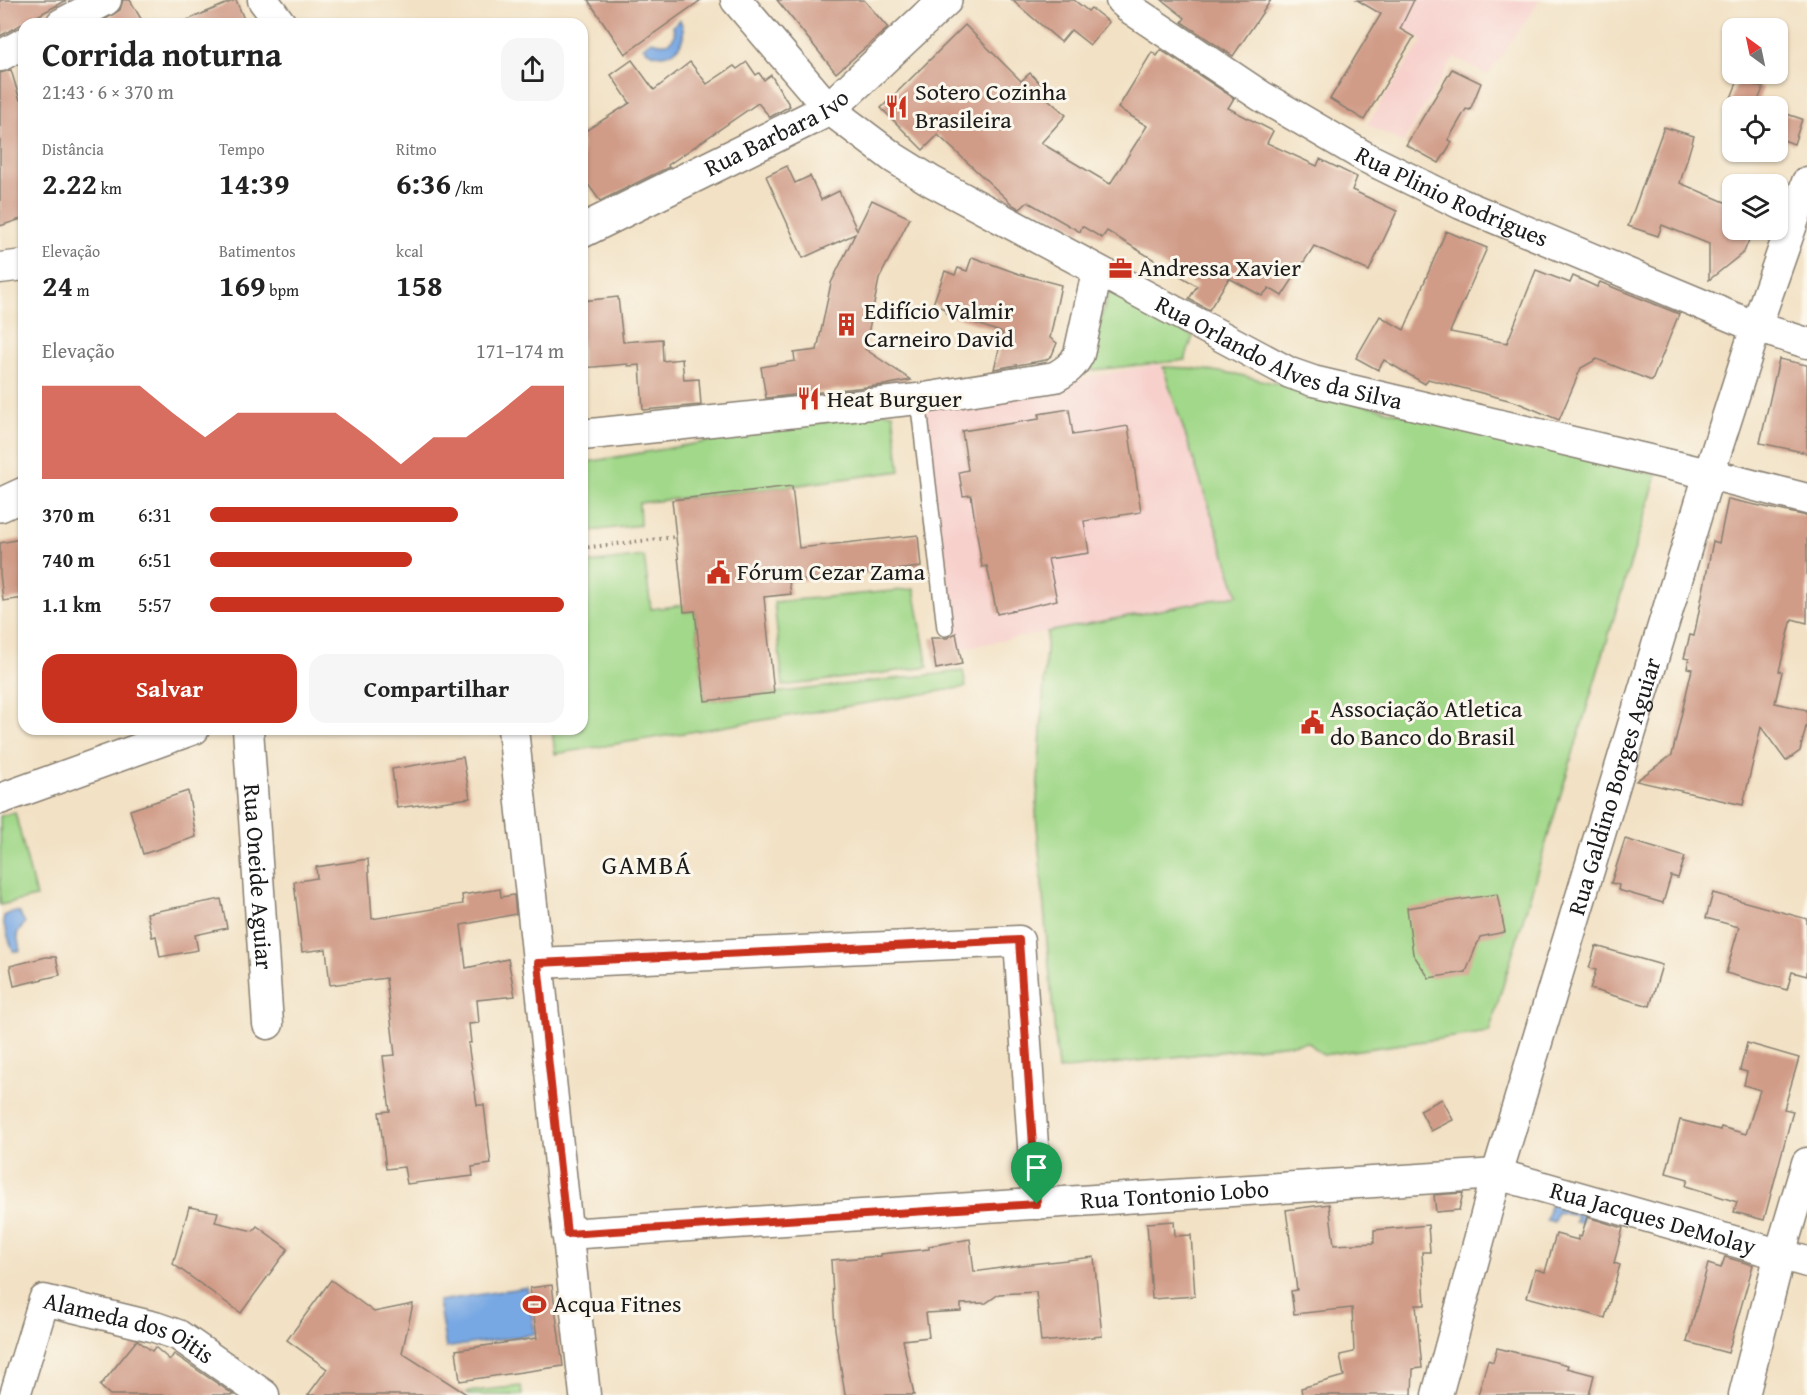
<!DOCTYPE html>
<html lang="pt">
<meta charset="utf-8">
<style>
:root{--surface:#fff;--page:#f6f6f6;--text:#222;--muted:#767676;--accent:#c8321e}
body{margin:0;font-family:"Gentium Book Plus",serif;background:var(--page);color:var(--text);height:100vh;display:flex;flex-direction:column;font-size:22px;white-space:nowrap}
*{box-sizing:border-box;margin:0}
p{font-size:20px;color:var(--muted)}
.icon{flex:none;width:33px;height:33px;fill:none;stroke:currentColor;stroke-width:2;stroke-linecap:round;stroke-linejoin:round}
.map{position:relative;flex:1;overflow:hidden}
.sheet{position:absolute;left:18px;top:18px;width:570px;height:717px;display:flex;flex-direction:column;background:var(--surface);border-radius:18px;box-shadow:0 2px 4px #0004}
.sheet>*{flex:none}
.needle{width:39px;rotate:327deg}
.fabs{position:absolute;left:1722px;top:18px;display:grid;gap:12px}
.fabs a{display:grid;place-items:center;width:66px;height:66px;border-radius:12px;background:var(--surface);box-shadow:0 2px 4px #0004;font-size:30px}
.pin{position:absolute;display:grid;place-items:center;width:51px;height:51px;color:#fff;margin:-62px -26px;border-radius:50% 50% 50% 0;rotate:-45deg;box-shadow:0 0 6px #0007}
.pin .icon{rotate:45deg}
.round{display:grid;place-items:center;flex:none;width:63px;height:63px;border-radius:18px;background:var(--page)}
.overview{display:flex;align-items:center;justify-content:space-between;height:102px;padding:0 24px}
h1{font-size:33px;font-weight:700;line-height:45px}
.figures{display:grid;grid-template-columns:repeat(3,1fr);gap:9px;height:102px;padding:6px 24px}
.figures div{display:grid;align-content:center}
.figures b{font-size:30px;font-weight:700}
.figures small{font-size:16px;font-weight:400}
.figures p{font-size:16px}
.chart{height:168px;padding:12px 24px}
.chart p{display:flex;justify-content:space-between}
.chart svg{width:100%;height:108px;margin-top:6px;fill:var(--accent);opacity:.7}
.button{display:flex;gap:12px;margin-top:auto;padding:12px 24px}
.button a{flex:1;height:69px;border-radius:18px;background:var(--accent);color:#fff;font-size:24px;font-weight:700;line-height:69px;text-align:center}
.button a+a{background:var(--page);color:var(--text)}
ul{padding:0 24px;list-style:none;font-size:20px}
li{display:grid;grid-template-columns:96px 72px 1fr;align-items:center;height:45px}
li i{height:15px;border-radius:8px;background:var(--accent)}
.map>svg:first-child{display:block}
.built{fill:#f7d0cc}
.green{fill:#a1d889;stroke:#5e7a52;stroke-width:1.5}
.water{fill:#78a8e3;stroke:#4a6280;stroke-width:1.5}
.building{fill:#d09b87}
.lines{fill:none;stroke-linecap:round;stroke-linejoin:round}
.service-casing{stroke:#877e70;stroke-width:18}
.minor-casing{stroke:#877e70;stroke-width:33}
.tertiary-casing{stroke:#877e70;stroke-width:36}
.path{stroke:#877e70;stroke-width:4;stroke-dasharray:1.5 4.5;stroke-linecap:butt}
.service{stroke:#fff;stroke-width:15}
.minor{stroke:#fff;stroke-width:30}
.tertiary{stroke:#fff;stroke-width:33}
.route-casing{stroke:#fff;stroke-width:12}
.route{stroke:#c8321e;stroke-width:8}
.labels{text-anchor:middle;stroke-width:6;stroke-linejoin:round;paint-order:stroke}
.poi-label{font-size:24px;fill:#1c1c1c;stroke:#fbf7ec;text-anchor:start}
.street-label{font-size:24px;fill:#1c1c1c;stroke:#fbf7ec}
.neighbourhood-label{font-size:26px;letter-spacing:1.5px;fill:#1c1c1c;stroke:#fbf7ec}
</style>
<div class="map">
<svg width="1807" height="1395" viewBox="0 0 1807 1395">
<rect width="100%" height="100%" fill="#fbf7ec"/>
<filter id="ink" filterUnits="userSpaceOnUse"><feTurbulence type="fractalNoise" baseFrequency=".0167" numOctaves="2"/><feDisplacementMap in="SourceGraphic" scale="12" xChannelSelector="R" yChannelSelector="G"/><feConvolveMatrix kernelMatrix="1 2 1 2 8 2 1 2 1" color-interpolation-filters="sRGB"/></filter>
<filter id="wash" filterUnits="userSpaceOnUse"><feTurbulence type="fractalNoise" baseFrequency=".008" numOctaves="4" result="noise"/><feDisplacementMap in="SourceGraphic" scale="24" xChannelSelector="R" yChannelSelector="G"/><feGaussianBlur stdDeviation="1.35" result="paint"/><feColorMatrix in="noise" values="0 0 0 0 0 0 0 0 0 0 0 0 0 0 0 0 0 1.4 0 .05"/><feComposite in="paint" operator="in"/></filter>
<g filter="url(#wash)">
<rect width="100%" height="100%" fill="#f2e1c4"/>
<g class="built">
<polygon points="1352,0 1540,0 1488,75 1454,57 1403,143 1367,124 1423,40"/>
<polygon points="1160,364 1239,595 959,649 919,407"/>
</g>
<g class="green">
<polygon points="1110,289 1193,336 1185,360 1085,371"/>
<polygon points="1163,367 1189,368 1236,374 1657,475 1489,1032 1323,1055 1308,1042 1058,1070 1036,815 1047,632 1238,595"/>
<polygon points="881,412 893,413 900,471 792,486 639,503 640,525 582,532 582,463"/>
<polygon points="644,556 651,609 684,605 684,612 695,611 705,701 963,671 966,687 555,754 552,729 582,729 582,564"/>
<polygon points="914,589 928,667 783,686 774,602"/>
<polygon points="15,812 36,897 0,905 0,816"/>
<polygon points="521,1386 522,1395 468,1395 467,1392"/>
</g>
<g class="water">
<path d="M680 20C693 46 664 67 643 47L651 41C662 44 669 46 675 35L673 26Z"/>
<polygon points="11,912 19,912 25,923 17,934 20,951 13,951 3,922 4,916"/>
<polygon points="1552,1199 1584,1212 1581,1223 1575,1222 1577,1216 1557,1212 1554,1222 1546,1220"/>
<polygon points="527,1287 535,1334 446,1348 438,1301"/>
</g>
<g id="blocks">
<g class="building">
<polygon points="0,0 67,0 0,36"/>
<polygon points="123,0 130,0 144,24 98,24 120,10"/>
<polygon points="236,0 246,24 178,24 235,0"/>
<polygon points="588,0 701,0 625,54"/>
<polygon points="777,0 864,0 888,28 836,73"/>
<polygon points="1012,0 1074,0 1088,11 1091,8 1109,22 1090,45 1071,30 1061,42"/>
<polygon points="1162,0 1271,0 1233,56 1182,22 1185,18"/>
<polygon points="1357,0 1414,0 1400,29 1414,37 1364,120 1330,99 1381,14"/>
<polygon points="965,25 1021,81 1030,73 1052,96 1048,99 1066,115 1041,143 1110,184 1147,126 1118,108 1152,52 1157,56 1161,50 1234,98 1228,108 1273,131 1267,143 1317,166 1320,159 1357,177 1352,190 1397,211 1369,271 1314,246 1282,296 1269,288 1262,296 1229,278 1209,310 1189,299 1197,286 1107,231 1102,238 1082,226 1080,232 1028,202 1020,209 1013,205 938,135 923,150 881,108"/>
<polygon points="632,60 654,90 690,62 707,84 734,66 737,69 747,62 756,75 759,73 764,80 771,75 790,106 770,117 758,103 668,165 669,167 600,201 582,176 582,133 630,103 611,75"/>
<polygon points="1452,69 1481,83 1470,110 1466,109 1448,140 1452,142 1439,163 1406,145"/>
<polygon points="11,70 20,100 24,99 24,218 0,226 0,73"/>
<polygon points="1738,80 1763,88 1756,106 1728,106"/>
<polygon points="1778,111 1802,119 1794,144 1778,138"/>
<polygon points="1664,127 1694,136 1680,183 1732,205 1732,230 1753,230 1744,252 1709,280 1709,244 1662,225 1658,236 1628,226"/>
<polygon points="787,166 795,183 810,176 821,200 839,191 857,230 872,200 910,218 879,279 865,349 911,380 884,385 766,398 761,367 795,361 794,353 817,350 831,283 855,234 803,258 766,176"/>
<polygon points="1446,231 1487,248 1450,332 1507,343 1536,270 1570,283 1573,276 1597,287 1600,282 1679,314 1652,381 1597,359 1581,368 1559,420 1516,402 1428,379 1425,384 1384,360 1378,370 1356,358 1380,316 1404,330"/>
<polygon points="972,257 1019,274 1061,285 1050,338 1057,343 1052,355 1046,360 994,369 1003,333 946,313 947,310 933,304 945,271 955,275 958,268 967,271"/>
<polygon points="618,297 623,342 662,339 663,361 682,359 684,380 699,379 701,405 643,410 640,365 628,366 628,364 582,368 582,301"/>
<polygon points="1779,359 1807,365 1807,453 1760,443"/>
<polygon points="1069,409 1073,435 1128,426 1141,512 1084,521 1089,553 1048,559 1057,600 997,614 987,566 982,567 971,495 963,496 959,472 968,470 962,431 1039,419 1039,414"/>
<polygon points="792,486 799,548 918,535 921,567 789,582 791,594 764,597 774,693 705,701 695,611 684,612 672,500"/>
<polygon points="1728,499 1807,516 1807,623 1792,619 1779,671 1782,672 1775,703 1807,710 1807,723 1800,751 1786,761 1761,727 1743,805 1636,781 1672,755 1692,669 1687,668 1689,659 1684,658 1690,635 1694,636 1713,541 1719,543"/>
<polygon points="21,539 24,567 24,598 3,601 0,573 0,543"/>
<polygon points="956,633 962,664 936,669 931,638 947,638"/>
<polygon points="463,757 470,798 397,808 392,769"/>
<polygon points="188,791 196,837 143,854 130,810"/>
<polygon points="1625,839 1685,857 1678,878 1671,876 1663,903 1618,890 1619,885 1611,883"/>
<polygon points="368,859 372,919 463,904 462,895 500,889 501,897 514,895 516,914 461,925 466,968 508,959 515,996 477,1000 479,1023 469,1024 471,1043 468,1043 477,1105 484,1105 491,1164 472,1167 473,1176 407,1184 404,1167 386,1169 379,1112 390,1111 383,1056 395,1055 386,978 330,985 326,949 302,952 294,882 317,878 316,867"/>
<polygon points="1713,893 1807,919 1807,976 1792,972 1787,990 1726,973 1739,927 1706,918"/>
<polygon points="1497,894 1505,932 1480,937 1466,972 1429,978 1413,954 1407,908"/>
<polygon points="221,899 227,928 195,935 198,950 160,957 156,936 152,937 147,913"/>
<polygon points="1596,946 1662,965 1650,1006 1590,989 1596,970 1589,968"/>
<polygon points="46,957 56,957 60,975 14,986 10,966"/>
<polygon points="1747,1043 1799,1058 1784,1109 1793,1111 1764,1220 1734,1212 1737,1202 1686,1186 1688,1179 1666,1173 1680,1120 1720,1130 1721,1127 1746,1134 1760,1090 1744,1085 1747,1072 1740,1070"/>
<polygon points="1442,1099 1453,1120 1431,1131 1420,1110"/>
<polygon points="1463,1193 1459,1210 1436,1212 1434,1195"/>
<polygon points="1329,1204 1334,1245 1374,1243 1374,1230 1428,1225 1430,1252 1422,1252 1425,1305 1416,1305 1422,1368 1413,1369 1412,1395 1302,1395 1301,1388 1344,1376 1340,1355 1354,1352 1352,1308 1294,1314 1291,1291 1297,1290 1286,1210"/>
<polygon points="189,1207 218,1212 215,1222 253,1231 257,1226 288,1249 241,1313 173,1264"/>
<polygon points="1587,1217 1623,1228 1614,1263 1620,1265 1605,1318 1527,1297 1535,1269 1545,1272 1556,1234 1578,1240 1578,1236 1581,1237"/>
<polygon points="1174,1221 1175,1236 1191,1235 1195,1296 1152,1299 1147,1223"/>
<polygon points="970,1239 974,1272 1021,1265 1094,1257 1102,1336 1041,1342 1036,1292 999,1294 986,1303 961,1304 961,1311 926,1313 929,1337 903,1340 914,1395 845,1395 835,1329 831,1260 881,1256 881,1254 929,1249 929,1246"/>
<polygon points="1725,1257 1753,1265 1728,1353 1687,1342 1708,1264 1721,1268"/>
<polygon points="331,1280 374,1312 413,1304 402,1353 468,1395 308,1395 327,1369 287,1340"/>
<polygon points="552,1285 563,1366 460,1381 456,1350 537,1338 530,1288"/>
<polygon points="137,1340 152,1351 155,1347 170,1360 174,1354 234,1395 110,1395 100,1386"/>
<polygon points="1497,1348 1568,1365 1567,1368 1594,1375 1589,1395 1478,1395 1488,1360 1493,1362"/>
</g>
</g>
</g>
<g filter="url(#ink)">
<use href="#blocks" fill-opacity="0" stroke="#877e70" stroke-width="1.5"/>
<g class="lines">
<defs>
<polyline id="service" points="918,399 945,628"/>
<g id="minor">
<polyline points="263,0 281,24"/>
<path id="s1" d="M736 0 829 109 894 158 931 181 1290 373 1313 381 1709 474 1807 499"/>
<path id="s2" d="M1121 0 1131 9 1261 96 1367 158 1461 204 1756 327 1807 343"/>
<polyline points="61,24 106,0"/>
<polyline points="0,56 24,43"/>
<polyline points="0,268 24,265"/>
<path d="M582 435 918 399 1055 377C1066 371 1073 366 1079 354L1097 272"/>
<path id="s3" d="M248 729 268 1024"/>
<polyline points="513,729 585,1395"/>
<polyline points="0,799 194,729"/>
<polyline points="538,963 1019,941 1037,1204"/>
<path id="s4" d="M567 1234 1497 1174 1807 1262"/>
<path id="s5" d="M15 1395 44 1300 155 1327 178 1335 264 1395"/>
<path id="s6" d="M1437 1395 1497 1174 1709 474 1756 327 1807 182"/>
<polyline points="1744,1395 1780,1254 1807,1163"/>
</g>
<g id="tertiary">
<path id="s7" d="M582 231 829 109 945 0"/>
<polyline points="0,505 24,494"/>
</g>
</defs>
<use href="#service" class="service-casing"/>
<use href="#minor" class="minor-casing"/>
<use href="#tertiary" class="tertiary-casing"/>
<polyline class="path" points="582,548 676,537"/>
<use href="#service" class="service"/>
<use href="#minor" class="minor"/>
<use href="#tertiary" class="tertiary"/>
</g>
</g>
<g class="lines" filter="url(#ink)">
<defs>
<polygon id="route" points="1019,940 1037,1204 567,1234 538,963"/>
</defs>
<use href="#route" class="route-casing"/>
<use href="#route" class="route"/>
</g>
<defs>
<symbol id="restaurant-bare" viewBox="-9 -9 18 18"><path d="M-5-6h1v4h1v-4h1v4h1v-4h1v5L-1.5 .5V6h-2V.5L-5-1ZM5-6V6H3V1.5H1.5Q1.5-4 5-6Z" fill="#c8321e" stroke="#fbf7ec" stroke-width="2.5" paint-order="stroke"/></symbol>
<symbol id="office-bare" viewBox="-9 -9 18 18"><path d="M-6-3h4V-5.5h4V-3h4V5H-6ZM-1-4.5V-3h2v-1.5ZM-6 0V1H6V0Z" fill="#c8321e" stroke="#fbf7ec" stroke-width="2.5" paint-order="stroke"/></symbol>
<symbol id="building-bare" viewBox="-9 -9 18 18"><path d="M-4-6H4V6H1V3H-1V6H-4ZM-2.5-4.3h1.7v1.8h-1.7ZM.8-4.3h1.7v1.8H.8ZM-2.5-1h1.7V.8h-1.7ZM.8-1h1.7V.8H.8Z" fill="#c8321e" stroke="#fbf7ec" stroke-width="2.5" paint-order="stroke"/></symbol>
<symbol id="civic-bare" viewBox="-9 -9 18 18"><path d="M-.6-6.5H3V-4.5H.6V-3L4-1V1h2V6H-6V1h2V-1L-.6-3ZM-1.2 2.5V6h2.4V2.5Z" fill="#c8321e" stroke="#fbf7ec" stroke-width="2.5" paint-order="stroke"/></symbol>
<symbol id="stadium-bare" viewBox="-9 -9 18 18"><path d="M0-5a6.5 5 0 1 0 0 10a6.5 5 0 1 0 0-10ZM-3.5-1.8h7v3.6h-7Z" fill="#c8321e" stroke="#fbf7ec" stroke-width="2.5" paint-order="stroke"/></symbol>
</defs>
<g fill-rule="evenodd">
<use href="#restaurant-bare" x="880" y="90" width="33" height="33"/>
<use href="#office-bare" x="1104" y="252" width="33" height="33"/>
<use href="#building-bare" x="830" y="308" width="33" height="33"/>
<use href="#restaurant-bare" x="792" y="382" width="33" height="33"/>
<use href="#civic-bare" x="702" y="556" width="33" height="33"/>
<use href="#civic-bare" x="1296" y="706" width="33" height="33"/>
<use href="#stadium-bare" x="518" y="1288" width="33" height="33"/>
</g>
<g class="labels">
<g class="poi-label">
<text x="915" y="100">Sotero Cozinha<tspan x="915" dy="28">Brasileira</tspan></text>
<text x="1138" y="276">Andressa Xavier</text>
<text x="864" y="319">Edifício Valmir<tspan x="864" dy="28">Carneiro David</tspan></text>
<text x="827" y="407">Heat Burguer</text>
<text x="737" y="580">Fórum Cezar Zama</text>
<text x="1330" y="717">Associação Atletica<tspan x="1330" dy="28">do Banco do Brasil</tspan></text>
<text x="553" y="1312">Acqua Fitnes</text>
</g>
<g class="street-label">
<text dy="8" stroke="none"><textPath href="#s7" startOffset="218">Rua Barbara Ivo</textPath></text>
<text dy="8" stroke="none"><textPath href="#s2" startOffset="386">Rua Plinio Rodrigues</textPath></text>
<text dy="8" stroke="none"><textPath href="#s1" startOffset="658">Rua Orlando Alves da Silva</textPath></text>
<text dy="8" stroke="none"><textPath href="#s6" startOffset="634">Rua Galdino Borges Aguiar</textPath></text>
<text dy="8" stroke="none"><textPath href="#s3" startOffset="148">Rua Oneide Aguiar</textPath></text>
<text dy="8" stroke="none"><textPath href="#s4" startOffset="609">Rua Tontonio Lobo</textPath></text>
<text dy="8" stroke="none"><textPath href="#s4" startOffset="1094">Rua Jacques DeMolay</textPath></text>
<text dy="8" stroke="none"><textPath href="#s5" startOffset="189">Alameda dos Oitis</textPath></text>
</g>
<g class="neighbourhood-label">
<text x="647" y="874">GAMBÁ</text>
</g>
</g>
</svg>
<div class="fabs">
<a><svg class="needle" viewBox="-14 -14 28 28"><path d="M0-13l5 13h-10z" fill="#e53935"/><path d="M0 13l5-13h-10z" fill="#767676"/></svg></a>
<a><svg class="icon" aria-label="locate" viewBox="0 0 24 24"><circle cx="12" cy="12" r="6"/><path d="M12 2v4M12 18v4M2 12h4M18 12h4"/></svg></a>
<a><svg class="icon" aria-label="layers" viewBox="0 0 24 24"><path d="M12 4l9 5-9 5-9-5zM3 14l9 5 9-5"/></svg></a>
</div>
<div class="pin" style="left:1037px;top:1204px;background:#1e9e55"><svg class="icon" aria-label="arrive" viewBox="0 0 24 24"><path d="M6 21V4h12l-3 4 3 4H6"/></svg></div>
<section class="sheet">
<div class="overview"><div><h1>Corrida noturna</h1><p>21:43 · 6 × 370 m</p></div><a class="round"><svg class="icon" aria-label="share" viewBox="0 0 24 24"><path d="M12 15V3M7 8l5-5 5 5M5 13v7h14v-7"/></svg></a></div>
<div class="figures">
<div><p>Distância</p><b>2.22<small> km</small></b></div>
<div><p>Tempo</p><b>14:39</b></div>
<div><p>Ritmo</p><b>6:36<small> /km</small></b></div>
</div>
<div class="figures">
<div><p>Elevação</p><b>24<small> m</small></b></div>
<div><p>Batimentos</p><b>169<small> bpm</small></b></div>
<div><p>kcal</p><b>158</b></div>
</div>
<div class="chart"><p><span>Elevação</span>171–174 m</p>
<svg viewBox="0 0 160 44" preserveAspectRatio="none"><path d="M0 44V6L10 6L20 6L30 6L40 17L50 27L60 17L70 17L80 17L90 17L100 27L110 38L120 27L130 27L140 17L150 6L160 6V44z"/></svg>
</div>
<ul>
<li><b>370 m</b>6:31<i style="width:70%"></i></li>
<li><b>740 m</b>6:51<i style="width:57%"></i></li>
<li><b>1.1 km</b>5:57<i style="width:100%"></i></li>
</ul>
<div class="button"><a>Salvar</a><a>Compartilhar</a></div>
</section>
</div>
